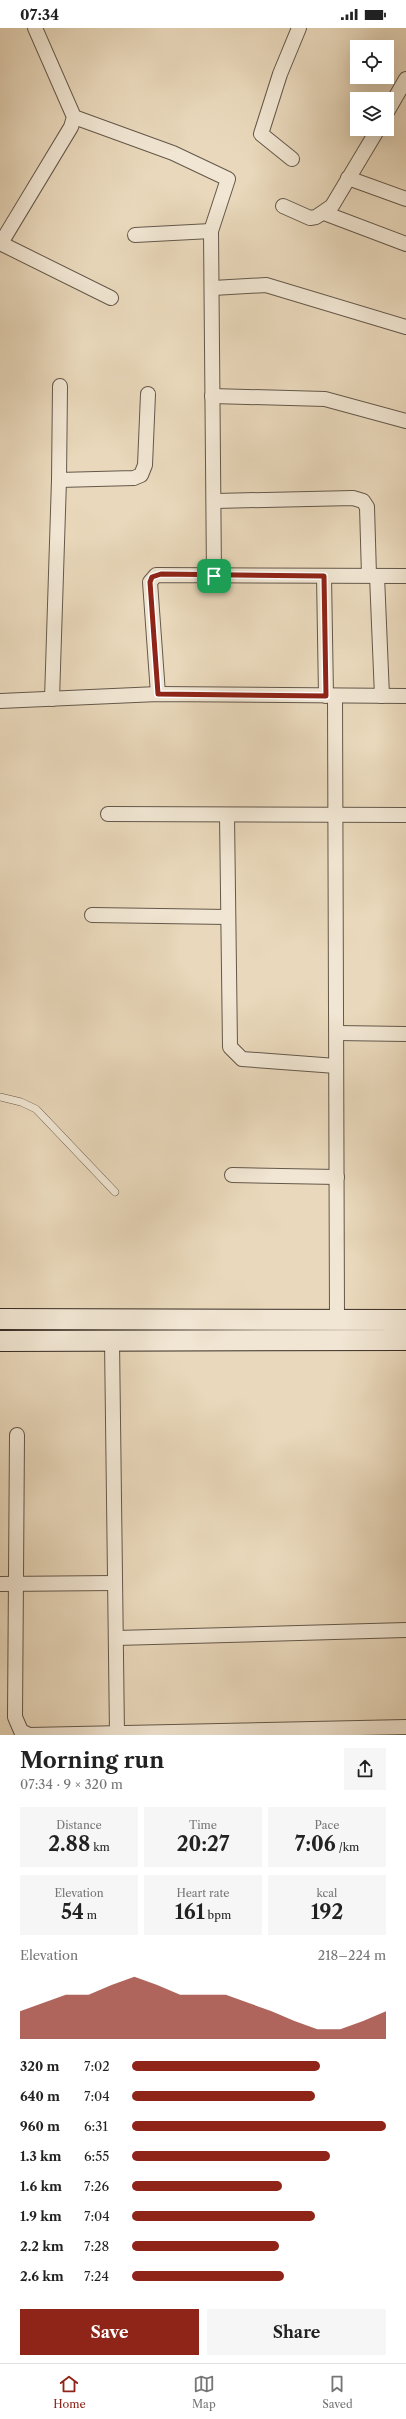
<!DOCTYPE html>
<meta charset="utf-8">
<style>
:root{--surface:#fff;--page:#f6f6f6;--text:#222;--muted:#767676;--line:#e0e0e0;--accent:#8f2418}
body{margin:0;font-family:"Libre Caslon Text",serif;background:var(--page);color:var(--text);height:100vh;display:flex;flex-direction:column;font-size:15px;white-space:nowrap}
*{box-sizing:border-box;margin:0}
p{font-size:13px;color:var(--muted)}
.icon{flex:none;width:22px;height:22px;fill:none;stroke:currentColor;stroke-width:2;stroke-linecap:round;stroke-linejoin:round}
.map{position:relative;height:1707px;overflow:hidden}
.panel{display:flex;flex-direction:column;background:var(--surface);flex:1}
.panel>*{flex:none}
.buttons{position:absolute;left:350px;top:12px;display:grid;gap:8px}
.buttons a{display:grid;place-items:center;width:44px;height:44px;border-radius:0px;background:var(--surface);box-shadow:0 4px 16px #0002;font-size:20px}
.pin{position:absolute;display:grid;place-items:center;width:34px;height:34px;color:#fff;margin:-17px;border-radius:8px;box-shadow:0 2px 6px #0006}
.round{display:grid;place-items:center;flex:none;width:42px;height:42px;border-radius:0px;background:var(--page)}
.summary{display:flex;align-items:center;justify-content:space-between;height:68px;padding:0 20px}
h1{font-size:22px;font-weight:700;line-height:30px}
.stats{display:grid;grid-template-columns:repeat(3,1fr);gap:6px;height:68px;padding:4px 20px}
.stats div{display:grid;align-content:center;border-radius:0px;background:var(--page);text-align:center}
.stats b{font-size:20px;font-weight:700}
.stats small{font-size:11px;font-weight:400}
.stats p{font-size:11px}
.chart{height:112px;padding:8px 20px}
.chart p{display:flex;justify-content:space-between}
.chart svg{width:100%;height:72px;margin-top:4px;fill:var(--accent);opacity:.7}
.action{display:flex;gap:8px;margin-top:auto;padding:8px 20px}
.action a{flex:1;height:46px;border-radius:0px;background:var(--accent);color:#fff;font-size:16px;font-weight:700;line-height:46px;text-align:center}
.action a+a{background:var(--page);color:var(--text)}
ul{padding:0 20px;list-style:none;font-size:13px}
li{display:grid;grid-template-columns:64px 48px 1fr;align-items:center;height:30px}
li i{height:10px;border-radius:5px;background:var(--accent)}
.status{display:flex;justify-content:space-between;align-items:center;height:28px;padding:0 20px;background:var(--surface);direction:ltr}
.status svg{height:11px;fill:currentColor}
.dock{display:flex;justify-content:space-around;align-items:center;height:56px;border-top:1px solid var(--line);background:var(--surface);font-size:11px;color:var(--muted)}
.dock a{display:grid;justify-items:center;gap:2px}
.dock .on{color:var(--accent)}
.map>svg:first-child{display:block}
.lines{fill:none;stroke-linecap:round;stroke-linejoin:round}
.lane-casing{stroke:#64584a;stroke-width:8}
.street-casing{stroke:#64584a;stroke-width:16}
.secondary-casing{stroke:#382e25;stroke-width:22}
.lane{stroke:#f1e6d3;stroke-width:7}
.street{stroke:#f1e6d3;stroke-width:14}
.secondary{stroke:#f1e6d3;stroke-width:20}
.route-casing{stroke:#fff;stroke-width:8}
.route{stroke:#8f2418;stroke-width:5}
</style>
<div class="status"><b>07:34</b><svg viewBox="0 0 49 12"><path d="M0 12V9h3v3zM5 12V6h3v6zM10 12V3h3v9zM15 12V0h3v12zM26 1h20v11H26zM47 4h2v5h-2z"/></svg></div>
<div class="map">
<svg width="406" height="1707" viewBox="0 0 406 1707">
<rect width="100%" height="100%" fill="#e9d8bb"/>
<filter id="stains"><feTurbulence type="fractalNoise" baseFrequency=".005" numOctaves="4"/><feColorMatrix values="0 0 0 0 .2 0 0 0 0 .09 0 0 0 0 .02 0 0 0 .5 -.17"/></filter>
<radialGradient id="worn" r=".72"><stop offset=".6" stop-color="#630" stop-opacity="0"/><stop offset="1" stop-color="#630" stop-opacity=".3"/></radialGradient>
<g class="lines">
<defs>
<polyline id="lane" points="0,1069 21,1074 36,1081 115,1164"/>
<g id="street">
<polyline points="387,84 406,51"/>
<polyline points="74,89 173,125 228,151 211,203 214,548"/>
<polyline points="292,131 261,106 280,46 299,0"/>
<polyline points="348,150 406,171"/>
<polyline points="283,178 310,190 316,189 332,178 378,101"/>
<polyline points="324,185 406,216"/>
<polyline points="135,207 211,203"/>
<polyline points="0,215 111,270"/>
<polyline points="1,215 71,99 74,89 35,0"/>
<polyline points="213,260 266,257 406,299"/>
<polyline points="212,368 325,371 406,393"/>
<polyline points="59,452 134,450 141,447 145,437 148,366"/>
<polyline points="215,473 353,470 363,473 367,479 369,547"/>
<polyline points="324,548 326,668"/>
<polyline points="377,548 382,668"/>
<polyline points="158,666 150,554 156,547 406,548"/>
<polyline points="335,668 337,1292"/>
<polyline points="52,671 59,452 60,358"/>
<polyline points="0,673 158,666 406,668"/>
<polyline points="108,786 406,787"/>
<polyline points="227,787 230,1019 242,1031 336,1038"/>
<polyline points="92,887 228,889"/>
<polyline points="337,1005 406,1006"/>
<polyline points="232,1147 337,1149"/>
<polyline points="112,1313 117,1706"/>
<polyline points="17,1407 15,1689 21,1703 29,1707 406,1699"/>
<polyline points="0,1556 115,1555"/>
<polyline points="116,1610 406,1602"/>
</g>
<g id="secondary">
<polyline points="0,1291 406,1292"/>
<polyline points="0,1313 406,1312"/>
</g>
</defs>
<use href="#lane" class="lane-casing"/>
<use href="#street" class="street-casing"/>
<use href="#secondary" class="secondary-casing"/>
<use href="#lane" class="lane"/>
<use href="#street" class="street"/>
<use href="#secondary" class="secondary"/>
</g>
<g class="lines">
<defs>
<polygon id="route" points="161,546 324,548 326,668 158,666 150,554 152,549"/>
</defs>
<use href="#route" class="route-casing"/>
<use href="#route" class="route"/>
</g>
<rect width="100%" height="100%" filter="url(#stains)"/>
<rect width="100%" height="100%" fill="url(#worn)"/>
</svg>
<div class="buttons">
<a><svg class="icon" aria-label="locate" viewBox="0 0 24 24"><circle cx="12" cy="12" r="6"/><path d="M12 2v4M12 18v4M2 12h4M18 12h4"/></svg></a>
<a><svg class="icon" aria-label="layers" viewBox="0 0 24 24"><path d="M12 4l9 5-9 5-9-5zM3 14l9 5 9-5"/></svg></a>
</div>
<div class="pin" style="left:214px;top:548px;background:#1e9e55"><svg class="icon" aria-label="arrive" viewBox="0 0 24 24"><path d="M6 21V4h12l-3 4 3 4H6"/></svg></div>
</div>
<section class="panel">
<div class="summary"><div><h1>Morning run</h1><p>07:34 · 9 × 320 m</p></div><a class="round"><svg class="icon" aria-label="share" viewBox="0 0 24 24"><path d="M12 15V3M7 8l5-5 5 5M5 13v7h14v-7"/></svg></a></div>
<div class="stats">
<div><p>Distance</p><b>2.88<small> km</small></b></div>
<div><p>Time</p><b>20:27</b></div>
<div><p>Pace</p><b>7:06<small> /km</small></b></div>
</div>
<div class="stats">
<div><p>Elevation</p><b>54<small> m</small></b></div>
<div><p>Heart rate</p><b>161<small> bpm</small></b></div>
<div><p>kcal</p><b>192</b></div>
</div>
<div class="chart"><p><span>Elevation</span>218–224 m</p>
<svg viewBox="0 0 160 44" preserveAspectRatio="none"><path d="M0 44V27L10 22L20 17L30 17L40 11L50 6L60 11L70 17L80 17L90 17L100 22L110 27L120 33L130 38L140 38L150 33L160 27V44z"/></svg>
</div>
<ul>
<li><b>320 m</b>7:02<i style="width:74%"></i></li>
<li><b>640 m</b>7:04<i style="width:72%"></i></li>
<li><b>960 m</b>6:31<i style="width:100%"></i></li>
<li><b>1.3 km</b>6:55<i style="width:78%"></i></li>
<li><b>1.6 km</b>7:26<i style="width:59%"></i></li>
<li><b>1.9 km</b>7:04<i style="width:72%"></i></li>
<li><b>2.2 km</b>7:28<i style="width:58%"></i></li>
<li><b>2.6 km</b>7:24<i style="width:60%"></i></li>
</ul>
<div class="action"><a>Save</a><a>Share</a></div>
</section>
<nav class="dock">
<a class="on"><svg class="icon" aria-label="home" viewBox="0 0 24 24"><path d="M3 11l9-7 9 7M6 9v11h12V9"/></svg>Home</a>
<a><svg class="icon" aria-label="map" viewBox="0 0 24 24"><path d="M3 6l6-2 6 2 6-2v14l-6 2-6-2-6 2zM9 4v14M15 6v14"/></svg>Map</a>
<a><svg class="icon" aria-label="saved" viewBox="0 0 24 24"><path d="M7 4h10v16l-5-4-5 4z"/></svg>Saved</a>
</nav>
